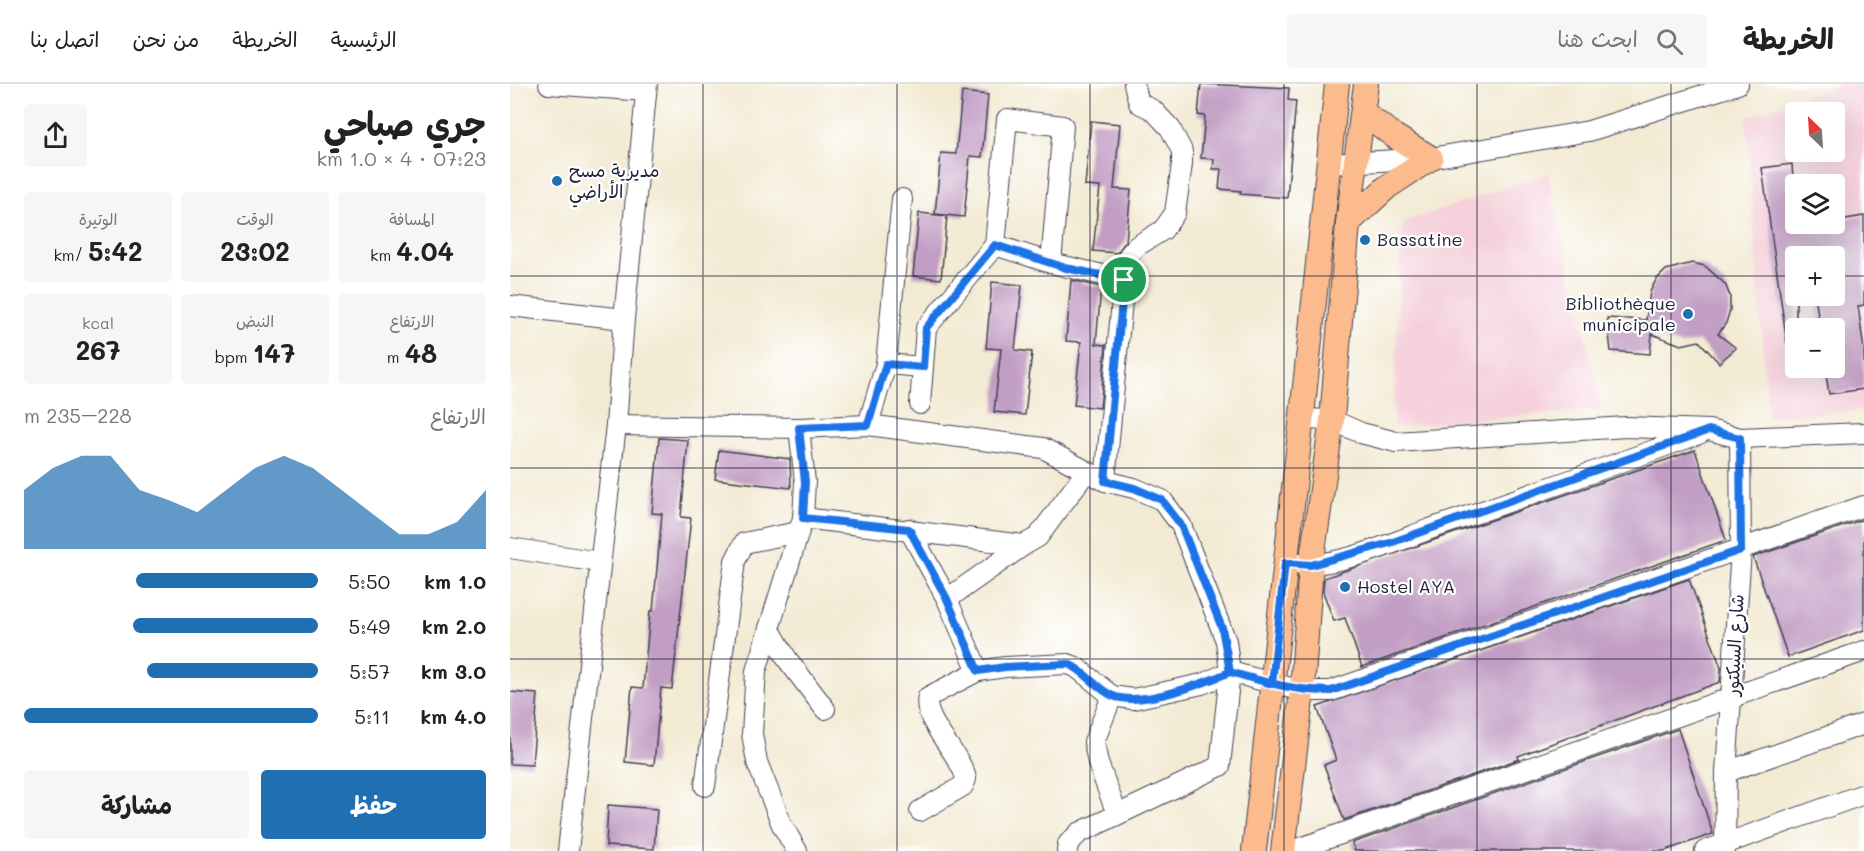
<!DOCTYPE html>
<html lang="ar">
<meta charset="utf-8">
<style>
:root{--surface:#fff;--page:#f6f6f6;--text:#222;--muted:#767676;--line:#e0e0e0;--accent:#1f6fb2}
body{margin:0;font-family:Mali,"Playpen Sans Arabic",sans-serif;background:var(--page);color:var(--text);direction:rtl;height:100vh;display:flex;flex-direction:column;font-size:22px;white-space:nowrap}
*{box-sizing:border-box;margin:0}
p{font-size:20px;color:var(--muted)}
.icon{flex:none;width:33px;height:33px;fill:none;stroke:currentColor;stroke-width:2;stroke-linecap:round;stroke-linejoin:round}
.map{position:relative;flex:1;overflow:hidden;direction:ltr}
.details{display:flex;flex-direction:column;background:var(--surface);width:510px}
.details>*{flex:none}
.needle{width:39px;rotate:335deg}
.tools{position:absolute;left:1275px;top:18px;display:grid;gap:12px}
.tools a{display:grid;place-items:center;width:60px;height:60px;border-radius:6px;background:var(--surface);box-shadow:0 6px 24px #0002;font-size:30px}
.pin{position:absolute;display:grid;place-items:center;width:51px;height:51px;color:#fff;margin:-26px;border:3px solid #fff;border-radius:50%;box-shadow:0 2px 6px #0007}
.round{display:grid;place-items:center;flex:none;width:63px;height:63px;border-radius:6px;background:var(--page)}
.summary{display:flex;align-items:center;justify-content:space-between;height:102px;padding:0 24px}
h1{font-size:33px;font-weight:700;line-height:45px}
.metrics{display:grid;grid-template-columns:repeat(3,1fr);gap:9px;height:102px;padding:6px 24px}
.metrics div{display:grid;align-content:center;border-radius:6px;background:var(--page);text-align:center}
.metrics b{font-size:26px;font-weight:700}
.metrics small{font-size:16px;font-weight:400}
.metrics p{font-size:16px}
.chart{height:168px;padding:12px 24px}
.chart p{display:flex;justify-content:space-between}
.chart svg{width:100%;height:108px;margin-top:6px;fill:var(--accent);opacity:.7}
.action{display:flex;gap:12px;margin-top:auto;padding:12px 24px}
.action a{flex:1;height:69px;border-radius:6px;background:var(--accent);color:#fff;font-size:24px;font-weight:700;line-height:69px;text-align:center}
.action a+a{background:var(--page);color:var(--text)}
ul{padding:0 24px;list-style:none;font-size:20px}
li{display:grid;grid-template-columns:96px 72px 1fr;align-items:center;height:45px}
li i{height:15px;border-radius:8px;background:var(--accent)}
header{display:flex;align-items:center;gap:36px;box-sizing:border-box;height:84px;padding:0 30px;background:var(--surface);border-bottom:2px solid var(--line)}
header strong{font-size:28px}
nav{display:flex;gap:33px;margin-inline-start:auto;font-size:21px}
.search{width:420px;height:54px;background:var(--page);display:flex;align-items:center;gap:15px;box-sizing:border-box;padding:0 21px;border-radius:6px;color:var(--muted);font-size:22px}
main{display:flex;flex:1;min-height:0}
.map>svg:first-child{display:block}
.built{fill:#f5cfda;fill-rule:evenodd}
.building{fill:#c29ec4}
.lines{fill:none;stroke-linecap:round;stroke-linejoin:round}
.minor-casing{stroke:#414052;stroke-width:22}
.major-casing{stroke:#414052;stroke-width:26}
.minor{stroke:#fff;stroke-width:20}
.major{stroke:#fbbb8c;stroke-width:24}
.route-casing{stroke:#fff;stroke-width:12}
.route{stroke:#1a73e8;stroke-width:8}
.grid{fill:none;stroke:#22223b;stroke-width:1.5;stroke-opacity:0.55}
.poi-dot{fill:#1f6fb2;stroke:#fff;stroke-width:2}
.labels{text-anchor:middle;stroke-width:4.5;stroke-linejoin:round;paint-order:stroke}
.poi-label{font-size:18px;fill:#22223b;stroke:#fff;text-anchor:start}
.street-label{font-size:18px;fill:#22223b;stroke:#fff}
</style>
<header>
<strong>الخريطة</strong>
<div class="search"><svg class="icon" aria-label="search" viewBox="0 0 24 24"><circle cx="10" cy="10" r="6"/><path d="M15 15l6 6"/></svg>ابحث هنا</div>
<nav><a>الرئيسية</a><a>الخريطة</a><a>من نحن</a><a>اتصل بنا</a></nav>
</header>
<main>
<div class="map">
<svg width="1354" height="767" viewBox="0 0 1354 767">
<rect width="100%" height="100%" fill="#fff"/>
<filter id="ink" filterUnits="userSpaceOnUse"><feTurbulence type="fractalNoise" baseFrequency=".0167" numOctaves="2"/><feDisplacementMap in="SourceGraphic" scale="12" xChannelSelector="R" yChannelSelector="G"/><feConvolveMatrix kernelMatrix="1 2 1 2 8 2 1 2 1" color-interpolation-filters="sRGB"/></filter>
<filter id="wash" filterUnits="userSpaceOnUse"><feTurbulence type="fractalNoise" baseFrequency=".008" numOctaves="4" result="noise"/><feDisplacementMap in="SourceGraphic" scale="24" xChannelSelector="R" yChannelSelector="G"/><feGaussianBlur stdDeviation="1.35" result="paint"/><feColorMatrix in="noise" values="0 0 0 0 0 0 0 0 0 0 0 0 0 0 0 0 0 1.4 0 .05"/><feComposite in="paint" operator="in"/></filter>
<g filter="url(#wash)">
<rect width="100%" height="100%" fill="#f3ead3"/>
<g class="built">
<path d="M1331 0H1354V326L1258 333 1236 33ZM1286 28H1324V68H1286ZM1286 100H1324V140H1286ZM1286 172H1324V212H1286ZM1286 244H1324V284H1286Z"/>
<polygon points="1038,89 1092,325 883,343 892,139"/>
</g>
<g id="blocks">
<g class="building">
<polygon points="691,0 779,4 778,16 786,17 777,114 730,110 731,107 709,105 711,85 703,85 704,75 691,74 695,32 688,31"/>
<polygon points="452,8 478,11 472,73 460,72 454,133 425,130 431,69 446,70"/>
<polygon points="581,37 610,40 604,105 621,106 616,157 607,169 583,167 590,103 575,102"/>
<polygon points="1282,80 1286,140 1324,140 1324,137 1354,132 1354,221 1348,222 1354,266 1354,305 1319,310 1315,284 1324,284 1324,244 1310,244 1305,212 1324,212 1324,172 1286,172 1286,258 1277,259 1252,84"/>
<polygon points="409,129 437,132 431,195 403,192"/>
<polygon points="1182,179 1195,182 1215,200 1220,212 1220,226 1216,239 1208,250 1226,264 1209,279 1189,257 1171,261 1142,250 1140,270 1101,267 1097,234 1136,236 1140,208 1146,196 1156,186"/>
<polygon points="561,196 591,203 586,260 596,261 590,324 564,321 571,258 556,257"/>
<polygon points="482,198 512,201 505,266 522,268 515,331 484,328 491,265 476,264"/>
<polygon points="149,354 178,356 171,433 181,434 162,605 151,604 144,681 115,678 122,603 133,604 140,527 143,527 152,430 142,429"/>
<polygon points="209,366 280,375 281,404 205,395"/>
<polygon points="1185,366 1216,456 852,583 835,534 824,537 813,508 814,494"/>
<polygon points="1354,435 1354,546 1278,573 1243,473"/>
<polygon points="1179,495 1211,584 1210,598 1008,672 1009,675 834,736 814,681 826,676 807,623"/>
<polygon points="0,608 28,610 22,681 0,680"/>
<polygon points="1168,645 1203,750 1154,767 845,767 842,759"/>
<polygon points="98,721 147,725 144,765 96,762"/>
</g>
</g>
</g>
<g filter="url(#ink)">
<use href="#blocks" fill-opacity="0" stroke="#414052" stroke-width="1.5"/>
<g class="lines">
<defs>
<g id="minor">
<polyline points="39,0 136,7"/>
<polyline points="818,80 921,74 1079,47 1228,0"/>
<polyline points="541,179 614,196"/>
<polyline points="0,222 114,235"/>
<polyline points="376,280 413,283 410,320"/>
<polyline points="413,283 416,244 485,161 497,35 553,42 541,179 485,161"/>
<polyline points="793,335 822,336 851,349 886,358 1116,343 1199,346 1230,354 1354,349"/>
<polyline points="106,341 289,344 358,341 533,364 595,397 624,404 652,416 671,441 716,557 720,588 710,682 569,749 558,760 557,767"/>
<polyline points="358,341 376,280 392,115"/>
<polyline points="595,397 614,196 619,171 627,162 653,146 665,129 672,80 672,67 660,44 643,26 629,19 624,0"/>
<polyline points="293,434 514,461 528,453 576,388"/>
<polyline points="399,445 437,515 468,587 495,583 558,580 566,583 602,612 623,615 692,600 720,588 792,607 821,607 1354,422"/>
<polyline points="0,464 89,478"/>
<path d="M789 480C829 483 882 459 920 445 1011 414 1101 382 1191 349"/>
<polyline points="437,515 514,461"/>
<polyline points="259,544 277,575 315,625"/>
<polyline points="602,612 584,658 588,679 607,730"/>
<polyline points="1216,688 1354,640"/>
<polyline points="195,702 225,477 234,459 288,448"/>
<path d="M410 727 453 702 456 695C452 671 411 636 418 613L468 587"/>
<polyline points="58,767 106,341 114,235 137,0"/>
<polyline points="287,767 272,741 247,678 242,650 246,587 293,434 295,398 289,344"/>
<polyline points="782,767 1354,567"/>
<polyline points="1195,767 1354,710"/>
<polyline points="1215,767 1216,688 1231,466 1230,354"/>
</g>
<g id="major">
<polyline points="838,139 877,103 921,74 884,52 854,29"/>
<path d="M744 767C772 511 801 256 827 0"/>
<polyline points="773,767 792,607 801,481 822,336 838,139 856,0"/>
</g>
</defs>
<use href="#minor" class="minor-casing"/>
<use href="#major" class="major-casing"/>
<use href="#minor" class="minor"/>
<use href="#major" class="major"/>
</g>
</g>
<g class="lines" filter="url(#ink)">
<defs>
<path id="route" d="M614 196 556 184 485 161 416 244 413 283 376 280 358 341 289 344 295 398 293 434 399 445 437 515 468 587 495 583 558 580C575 586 586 605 603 612 632 623 692 600 720 588 754 598 785 607 821 607L1231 466 1230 354 1199 346 880 459 801 481 775 479 762 600 720 588 712 544 671 441 652 416 624 404 595 397 614 196"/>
</defs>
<use href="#route" class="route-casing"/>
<use href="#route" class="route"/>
</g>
<path class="grid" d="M193 0V767M387 0V767M580 0V767M774 0V767M967 0V767M1161 0V767M0 192H1286M1324 192H1354M0 384H1354M0 575H1354"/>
<g class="poi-dot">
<circle cx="47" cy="97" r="6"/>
<circle cx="855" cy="156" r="6"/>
<circle cx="1178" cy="230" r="6"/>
<circle cx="835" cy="503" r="6"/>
</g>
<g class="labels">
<g class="poi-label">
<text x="59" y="93">مديرية مسح<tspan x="59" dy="21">الأراضي</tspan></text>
<text x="867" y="162">Bassatine</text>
<text x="1166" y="226" text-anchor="end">Bibliothèque<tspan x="1166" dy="21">municipale</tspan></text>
<text x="847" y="509">Hostel AYA</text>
</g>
<g class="street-label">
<text transform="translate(1225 561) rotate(-87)" y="6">شارع السيكتور</text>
</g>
</g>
</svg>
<div class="tools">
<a><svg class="needle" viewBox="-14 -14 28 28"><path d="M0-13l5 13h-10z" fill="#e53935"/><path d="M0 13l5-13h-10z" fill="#767676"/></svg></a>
<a><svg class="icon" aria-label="layers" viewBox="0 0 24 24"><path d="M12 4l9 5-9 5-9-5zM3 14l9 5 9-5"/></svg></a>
<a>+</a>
<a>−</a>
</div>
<div class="pin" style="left:614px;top:196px;background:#1e9e55"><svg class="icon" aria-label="arrive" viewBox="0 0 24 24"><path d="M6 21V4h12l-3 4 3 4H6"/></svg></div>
</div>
<section class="details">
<div class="summary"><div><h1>جري صباحي</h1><p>07:23 · 4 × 1.0 km</p></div><a class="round"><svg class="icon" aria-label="share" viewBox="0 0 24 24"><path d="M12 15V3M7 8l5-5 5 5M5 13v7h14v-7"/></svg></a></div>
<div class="metrics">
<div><p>المسافة</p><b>4.04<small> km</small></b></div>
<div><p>الوقت</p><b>23:02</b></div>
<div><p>الوتيرة</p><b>5:42<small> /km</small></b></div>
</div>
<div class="metrics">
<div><p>الارتفاع</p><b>48<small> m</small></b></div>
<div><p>النبض</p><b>147<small> bpm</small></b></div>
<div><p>kcal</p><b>267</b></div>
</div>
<div class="chart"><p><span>الارتفاع</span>228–235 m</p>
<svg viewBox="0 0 160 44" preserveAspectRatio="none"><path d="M0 44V20L10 11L20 6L30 6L40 20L50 24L60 29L70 20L80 11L90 6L100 11L110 20L120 29L130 38L140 38L150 33L160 20V44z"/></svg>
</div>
<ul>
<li><b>1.0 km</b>5:50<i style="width:62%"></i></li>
<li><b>2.0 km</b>5:49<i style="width:63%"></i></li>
<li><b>3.0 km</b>5:57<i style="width:58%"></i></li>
<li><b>4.0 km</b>5:11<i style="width:100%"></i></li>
</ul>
<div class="action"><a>حفظ</a><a>مشاركة</a></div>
</section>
</main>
